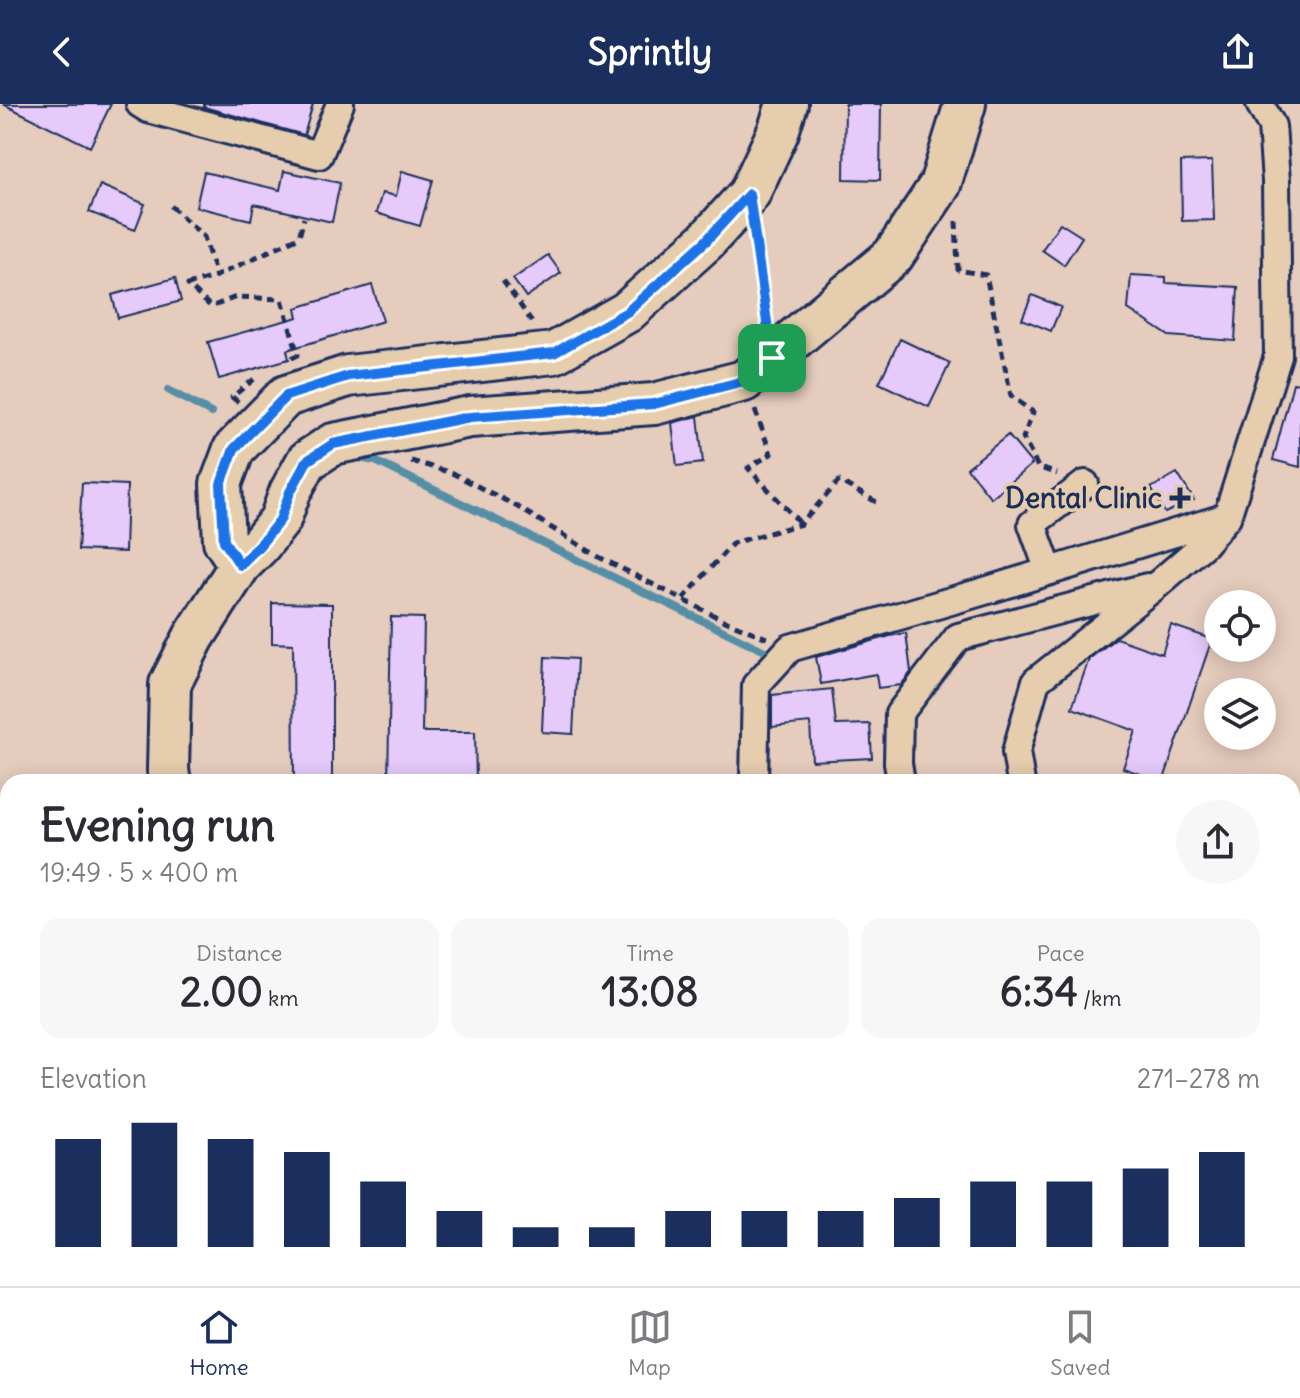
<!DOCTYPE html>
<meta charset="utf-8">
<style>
:root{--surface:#fff;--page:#f7f7f7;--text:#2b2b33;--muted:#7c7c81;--line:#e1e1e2;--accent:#1b2f5e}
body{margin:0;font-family:Delius,sans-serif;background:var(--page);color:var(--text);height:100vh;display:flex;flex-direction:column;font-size:30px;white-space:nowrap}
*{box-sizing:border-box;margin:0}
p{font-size:26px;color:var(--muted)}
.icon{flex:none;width:44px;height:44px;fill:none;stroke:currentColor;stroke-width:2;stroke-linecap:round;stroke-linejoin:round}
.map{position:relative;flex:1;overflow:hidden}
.sheet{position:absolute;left:0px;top:670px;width:1300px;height:512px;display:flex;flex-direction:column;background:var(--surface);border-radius:24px 24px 0 0;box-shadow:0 4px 20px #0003}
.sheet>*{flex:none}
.tools{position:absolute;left:1204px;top:486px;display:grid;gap:16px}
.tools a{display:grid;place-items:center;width:72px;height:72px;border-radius:50%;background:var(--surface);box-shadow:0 4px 20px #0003;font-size:40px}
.pin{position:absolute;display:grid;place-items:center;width:68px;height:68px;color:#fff;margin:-34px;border-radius:16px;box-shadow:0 4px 12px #0006}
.round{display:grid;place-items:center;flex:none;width:84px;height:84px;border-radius:42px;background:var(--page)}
.summary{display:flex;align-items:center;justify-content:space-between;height:136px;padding:0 40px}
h1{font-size:44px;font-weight:700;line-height:60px}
.stats{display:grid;grid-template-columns:repeat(3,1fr);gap:12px;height:136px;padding:8px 40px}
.stats div{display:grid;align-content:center;border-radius:20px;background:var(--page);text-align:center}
.stats b{font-size:40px;font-weight:700}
.stats small{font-size:22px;font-weight:400}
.stats p{font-size:22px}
.chart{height:224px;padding:16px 40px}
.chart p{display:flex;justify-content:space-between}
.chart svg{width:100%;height:144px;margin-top:8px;stroke:var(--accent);stroke-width:6}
header{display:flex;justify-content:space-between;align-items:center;height:104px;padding:0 40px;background:var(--accent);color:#fff;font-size:36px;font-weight:700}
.menu{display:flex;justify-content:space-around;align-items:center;height:112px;border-top:2px solid var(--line);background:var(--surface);font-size:22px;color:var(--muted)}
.menu a{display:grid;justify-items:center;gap:4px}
.menu .active{color:var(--accent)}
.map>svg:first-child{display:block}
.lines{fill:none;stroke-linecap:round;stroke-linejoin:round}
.stream{stroke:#568fa5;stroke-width:8}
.building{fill:#e5cafa;stroke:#1b2f5e;stroke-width:2}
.service-casing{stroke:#1b2f5e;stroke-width:18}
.minor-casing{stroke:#1b2f5e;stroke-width:32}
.primary-casing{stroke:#1b2f5e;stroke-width:46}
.path{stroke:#1b2f5e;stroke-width:5;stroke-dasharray:8 6;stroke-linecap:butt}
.service{stroke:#e5cdae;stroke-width:12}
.minor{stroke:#e5cdae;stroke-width:26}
.primary{stroke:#e5cdae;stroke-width:40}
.route-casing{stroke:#fff;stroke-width:16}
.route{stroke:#1a73e8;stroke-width:10}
.poi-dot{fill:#1b2f5e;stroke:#e5cdae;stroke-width:3}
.labels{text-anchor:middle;stroke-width:7;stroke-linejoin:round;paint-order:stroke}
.poi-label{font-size:28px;font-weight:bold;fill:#1b2f5e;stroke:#e5cdae;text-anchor:end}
</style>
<header><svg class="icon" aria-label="back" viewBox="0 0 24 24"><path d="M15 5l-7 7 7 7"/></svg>Sprintly<svg class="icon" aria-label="share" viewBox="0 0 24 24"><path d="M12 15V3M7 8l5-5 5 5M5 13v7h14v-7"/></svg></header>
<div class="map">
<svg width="1300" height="1182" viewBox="0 0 1300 1182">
<rect width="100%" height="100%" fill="#e5ccbd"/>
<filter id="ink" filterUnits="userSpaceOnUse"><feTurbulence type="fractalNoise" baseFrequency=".0125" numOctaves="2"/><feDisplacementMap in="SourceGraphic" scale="16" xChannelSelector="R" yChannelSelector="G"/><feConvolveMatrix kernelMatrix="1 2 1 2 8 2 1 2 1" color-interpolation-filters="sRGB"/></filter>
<g filter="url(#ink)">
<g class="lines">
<g class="stream">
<polyline points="168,286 211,309"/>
<polyline points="353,353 375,357 771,550"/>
</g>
</g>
<g class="building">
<polygon points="3,0 111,0 90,43"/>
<polygon points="204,0 313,0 304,31 204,3"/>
<polygon points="845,0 881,0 880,76 844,75"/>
<polygon points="1212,57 1214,116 1182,117 1181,58"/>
<polygon points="284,67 340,79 332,118 254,100 251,116 196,103 204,68 280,86"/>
<polygon points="402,67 433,76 420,122 376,109 382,89 396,92"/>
<polygon points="100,81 145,100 135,126 89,108"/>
<polygon points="1060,119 1082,133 1064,161 1042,146"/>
<polygon points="548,151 561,169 526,193 513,175"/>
<polygon points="1131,171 1166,173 1166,179 1238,183 1235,237 1169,232 1128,205"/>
<polygon points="175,174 181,197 118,214 112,191"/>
<polygon points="372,181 383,217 287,246 289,255 219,275 208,238 298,213 296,204"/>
<polygon points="1032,191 1061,203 1051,227 1022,215"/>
<polygon points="900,235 950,259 929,303 879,279"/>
<polygon points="1293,279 1300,280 1300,363 1273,356"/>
<polygon points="698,312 703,359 677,362 672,319"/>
<polygon points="1008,331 1032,360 991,394 967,364"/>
<polygon points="1177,369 1194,396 1165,409 1151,384"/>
<polygon points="82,379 127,381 125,448 78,446"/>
<polygon points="272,499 332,500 332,678 294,678 293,540 272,539"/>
<polygon points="391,513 424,514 422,628 475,628 476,678 388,678"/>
<polygon points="1171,521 1212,535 1163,678 1123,664 1136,627 1072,604 1089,555 1116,534 1162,550"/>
<polygon points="906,529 911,568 901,581 878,584 876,570 821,580 816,553 890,532"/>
<polygon points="545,553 577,555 573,630 542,628"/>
<polygon points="832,585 836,621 870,620 872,654 812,657 810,619 772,623 772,591"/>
</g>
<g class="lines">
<defs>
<polyline id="service" points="460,1174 469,1182"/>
<g id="minor">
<polyline points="140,0 148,5 319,51 340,0"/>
<polyline points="1049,467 1032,420 1085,380"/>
<polyline points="754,678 756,581 790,544 978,489 1227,413"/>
<polyline points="901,678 898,659 899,610 958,533 1147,483"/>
<polyline points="1021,678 1016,648 1036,577 1158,480 1203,441 1227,413 1278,252 1276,77 1272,22 1260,0"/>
<polyline points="1292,1140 1300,1147"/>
</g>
<g id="primary">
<polyline points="240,461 224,437 221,380 234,345 286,292 348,272 554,249 627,208 706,137 749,90 778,28 787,0"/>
<polyline points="170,678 168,666 170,580 194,533 240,461 260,441 280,416 290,388 307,357 333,340 470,313 654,300 744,277 893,152 940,81 965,0"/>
<polyline points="407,1174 414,1182"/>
</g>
</defs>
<use href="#service" class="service-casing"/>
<use href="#minor" class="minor-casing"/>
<use href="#primary" class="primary-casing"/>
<g class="path">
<polyline points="171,102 204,133 216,172"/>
<polyline points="956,117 958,166 986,171 1011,292 1033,308 1023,334 1038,363 1057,370"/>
<polyline points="755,128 767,217"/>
<polyline points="503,177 535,222"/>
<polyline points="292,254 298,251 282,195 236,193 211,203 188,181 216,172 299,133 304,114"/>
<polyline points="238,298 232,293 258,272"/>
<polyline points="755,306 771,350 748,364 801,420"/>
<polyline points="411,357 452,369 516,402 599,453 725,517 767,534"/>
<polyline points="683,495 733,439 801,420 839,377 880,400"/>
<polyline points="1173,678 1188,674 1197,678"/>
<polyline points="1292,781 1300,783"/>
<polyline points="1292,997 1300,1012"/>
</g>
<use href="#service" class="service"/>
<use href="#minor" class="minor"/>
<use href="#primary" class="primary"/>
</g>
</g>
<g class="lines" filter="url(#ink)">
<defs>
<polygon id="route" points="749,90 772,254 744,277 654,300 470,313 333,340 307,357 290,388 280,416 260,441 240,461 224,437 221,380 234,345 286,292 348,272 554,249 627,208 706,137"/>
</defs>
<use href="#route" class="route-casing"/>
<use href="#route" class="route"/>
</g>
<path class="poi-dot" d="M1176 382h8v8h8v8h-8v8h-8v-8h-8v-8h8z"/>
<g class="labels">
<g class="poi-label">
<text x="1162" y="404">Dental Clinic</text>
</g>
</g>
</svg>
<div class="tools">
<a><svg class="icon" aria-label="locate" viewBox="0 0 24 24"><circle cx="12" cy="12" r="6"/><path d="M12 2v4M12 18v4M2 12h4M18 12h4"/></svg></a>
<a><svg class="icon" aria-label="layers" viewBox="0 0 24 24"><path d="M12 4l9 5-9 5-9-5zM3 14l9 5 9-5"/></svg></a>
</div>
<div class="pin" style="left:772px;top:254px;background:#1e9e55"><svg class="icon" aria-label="arrive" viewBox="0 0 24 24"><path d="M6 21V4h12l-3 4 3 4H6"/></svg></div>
<section class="sheet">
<div class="summary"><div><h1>Evening run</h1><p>19:49 · 5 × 400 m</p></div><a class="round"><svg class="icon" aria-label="share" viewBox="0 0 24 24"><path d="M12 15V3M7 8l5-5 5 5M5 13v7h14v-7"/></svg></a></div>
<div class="stats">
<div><p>Distance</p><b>2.00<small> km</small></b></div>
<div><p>Time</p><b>13:08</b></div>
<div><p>Pace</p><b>6:34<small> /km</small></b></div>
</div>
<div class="chart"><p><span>Elevation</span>271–278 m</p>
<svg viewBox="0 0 160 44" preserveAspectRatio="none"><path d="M5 44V11M15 44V6M25 44V11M35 44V15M45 44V24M55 44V33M65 44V38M75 44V38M85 44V33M95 44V33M105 44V33M115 44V29M125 44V24M135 44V24M145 44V20M155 44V15"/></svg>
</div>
</section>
</div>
<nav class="menu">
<a class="active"><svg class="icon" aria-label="home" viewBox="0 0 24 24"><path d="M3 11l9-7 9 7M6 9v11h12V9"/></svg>Home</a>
<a><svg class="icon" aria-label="map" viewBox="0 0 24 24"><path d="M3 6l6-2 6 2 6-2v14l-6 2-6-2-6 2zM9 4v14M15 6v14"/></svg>Map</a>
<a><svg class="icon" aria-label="saved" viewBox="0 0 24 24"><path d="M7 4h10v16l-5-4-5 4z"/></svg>Saved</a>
</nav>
